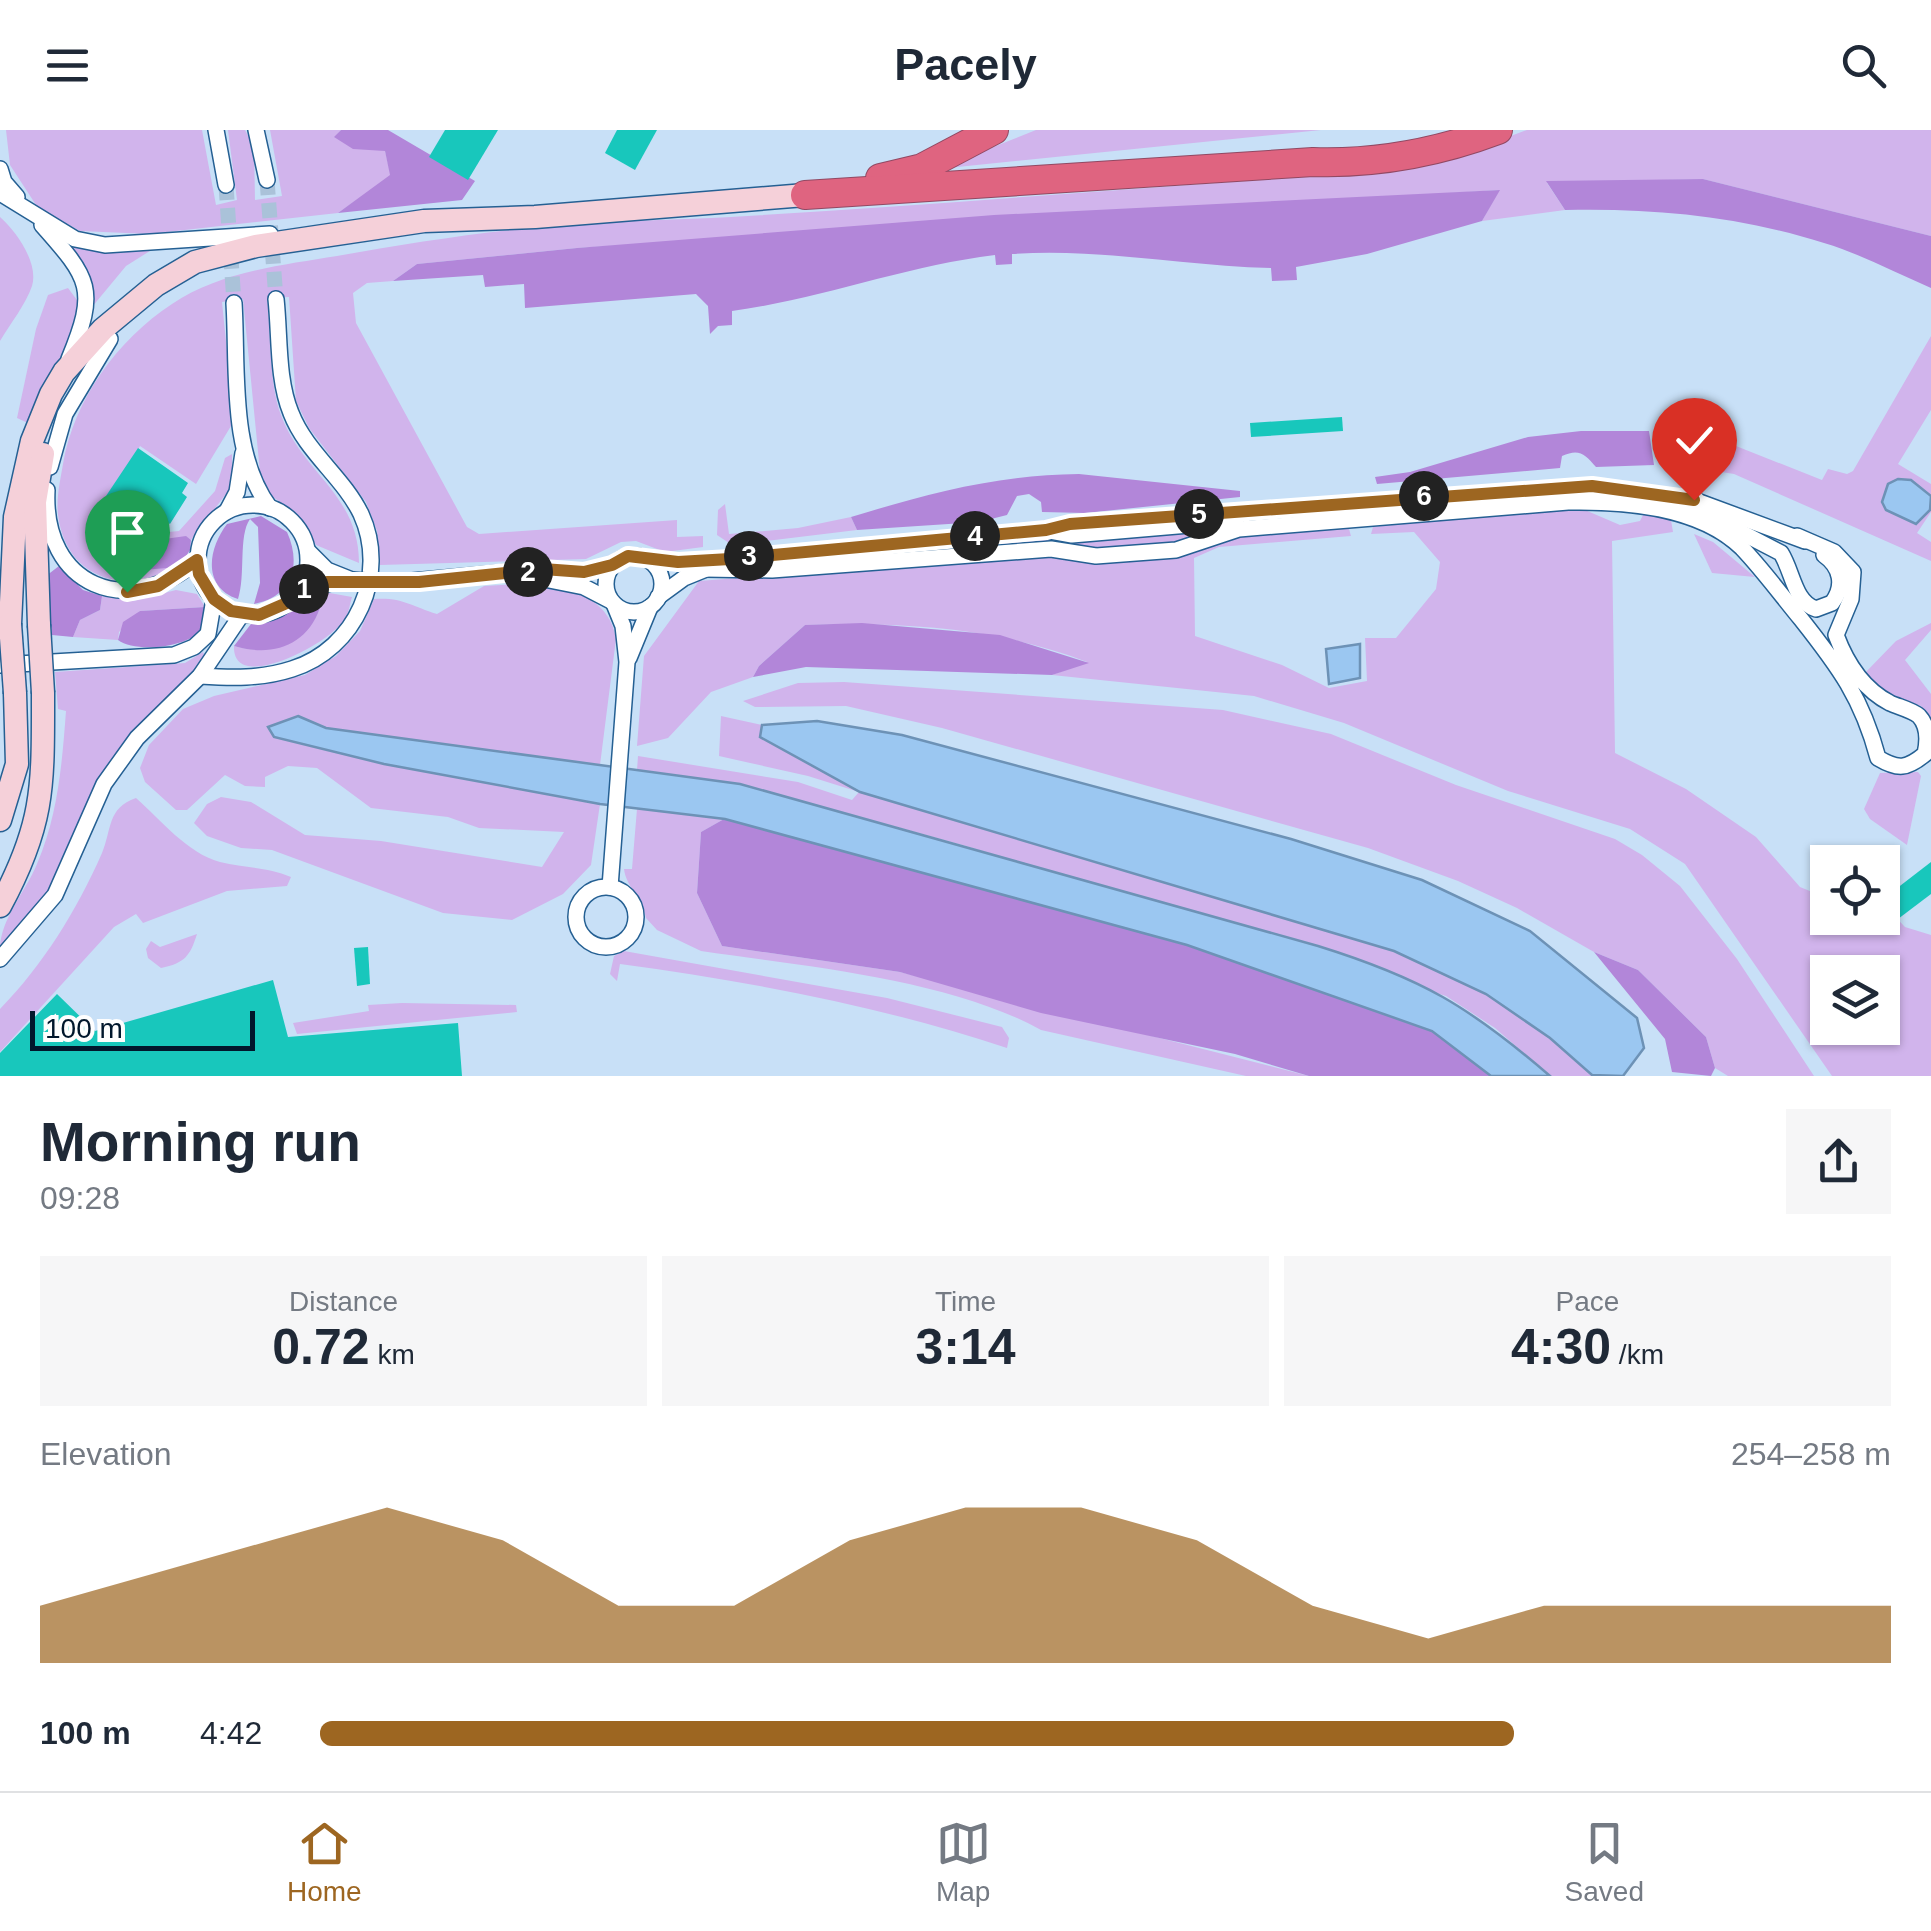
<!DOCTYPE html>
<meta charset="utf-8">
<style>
:root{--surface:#fff;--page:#f6f6f7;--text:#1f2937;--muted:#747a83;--line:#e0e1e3;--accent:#9d6621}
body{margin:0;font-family:Helvetica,sans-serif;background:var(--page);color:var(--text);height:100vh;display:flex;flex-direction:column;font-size:38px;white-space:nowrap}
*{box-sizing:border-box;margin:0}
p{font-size:32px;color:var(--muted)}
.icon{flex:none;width:55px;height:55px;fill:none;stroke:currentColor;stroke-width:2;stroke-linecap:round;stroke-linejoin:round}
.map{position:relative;height:946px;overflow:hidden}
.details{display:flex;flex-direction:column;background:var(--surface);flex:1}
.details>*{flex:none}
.tools{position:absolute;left:1810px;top:715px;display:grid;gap:20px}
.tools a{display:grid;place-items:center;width:90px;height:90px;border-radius:0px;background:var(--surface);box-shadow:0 2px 8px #0004;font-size:50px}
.scale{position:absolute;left:30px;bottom:25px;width:225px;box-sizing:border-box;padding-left:10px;border:5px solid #01172c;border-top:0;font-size:28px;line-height:35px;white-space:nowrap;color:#01172c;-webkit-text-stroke:8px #fefefe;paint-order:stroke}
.pin{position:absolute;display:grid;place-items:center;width:85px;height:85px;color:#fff;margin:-102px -42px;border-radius:50% 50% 50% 0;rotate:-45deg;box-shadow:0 0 10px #0007}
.pin .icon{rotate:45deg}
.km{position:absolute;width:50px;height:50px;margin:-25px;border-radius:50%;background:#222;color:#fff;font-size:28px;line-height:50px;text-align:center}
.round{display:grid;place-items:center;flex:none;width:105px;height:105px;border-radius:0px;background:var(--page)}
.summary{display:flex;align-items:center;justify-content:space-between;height:170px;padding:0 40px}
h1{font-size:55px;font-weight:800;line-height:75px}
.stats{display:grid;grid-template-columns:repeat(3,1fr);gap:15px;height:170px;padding:10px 40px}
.stats div{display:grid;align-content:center;border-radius:0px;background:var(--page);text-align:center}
.stats b{font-size:50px;font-weight:800}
.stats small{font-size:28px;font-weight:400}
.stats p{font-size:28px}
.chart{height:280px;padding:20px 40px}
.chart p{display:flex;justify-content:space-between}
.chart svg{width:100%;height:180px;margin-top:10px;fill:var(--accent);opacity:.7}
ul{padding:0 40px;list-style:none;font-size:32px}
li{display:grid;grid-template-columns:160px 120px 1fr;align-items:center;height:75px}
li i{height:25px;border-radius:12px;background:var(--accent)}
header{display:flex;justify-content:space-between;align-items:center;height:130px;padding:0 40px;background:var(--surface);font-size:45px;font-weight:800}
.tab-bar{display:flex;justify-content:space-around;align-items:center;height:140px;border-top:2px solid var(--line);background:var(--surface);font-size:28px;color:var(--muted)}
.tab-bar a{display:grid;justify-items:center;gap:5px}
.tab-bar .current{color:var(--accent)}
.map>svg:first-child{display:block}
.green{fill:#d1b4ec;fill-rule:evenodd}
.forest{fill:#b286d9}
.water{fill:#9bc7f1;stroke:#6d92b6;stroke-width:2.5}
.building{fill:#18c7bc}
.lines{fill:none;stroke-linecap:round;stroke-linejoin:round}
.street-tunnel{stroke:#aac2d9;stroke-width:15;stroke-dasharray:15 8;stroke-linecap:butt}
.street-casing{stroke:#256093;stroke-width:18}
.secondary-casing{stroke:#256093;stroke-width:25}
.highway-casing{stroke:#914963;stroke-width:30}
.street{stroke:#fff;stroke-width:15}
.secondary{stroke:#f5d0d9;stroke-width:22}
.highway{stroke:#df6480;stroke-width:28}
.street-bridge-casing{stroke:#256093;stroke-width:18;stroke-linecap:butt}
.secondary-bridge-casing{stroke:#256093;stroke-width:25;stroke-linecap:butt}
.street-bridge{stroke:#fff;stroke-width:15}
.secondary-bridge{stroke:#f5d0d9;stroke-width:22}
.route-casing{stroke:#fff;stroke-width:20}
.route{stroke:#9d6621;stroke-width:12}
</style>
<header><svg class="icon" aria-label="menu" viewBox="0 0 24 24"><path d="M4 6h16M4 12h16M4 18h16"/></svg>Pacely<svg class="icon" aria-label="search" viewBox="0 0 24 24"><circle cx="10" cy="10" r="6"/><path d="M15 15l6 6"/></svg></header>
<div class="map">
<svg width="1931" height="946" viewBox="0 0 1931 946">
<rect width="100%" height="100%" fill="#c8e0f7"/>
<g class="green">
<polygon points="6,0 202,0 216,75 237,70 228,0 245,0 254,17 255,70 282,66 270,0 341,0 335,7 385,21 391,46 338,83 149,104 80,101 38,78 10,35"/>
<polygon points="1036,0 1321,0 938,39"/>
<path d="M1527 0H1931V106L1703 49 1547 53 1565 80 1482 91 1499 60 577 118 417 134 393 151 367 153 353 163 356 193 467 397 479 404 677 390V407L703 406V417L665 422 636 411 621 412 586 429 380 435 377 401 366 372 309 298 296 271 289 167 267 168C271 202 269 254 281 285 302 343 359 364 359 433L316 415 296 383 270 365 261 352 243 169 222 172 234 291 196 354 140 316 106 373 158 403 179 401 215 361 225 328 232 324V356L191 410 185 406 179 437C130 465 70 452 59 391 55 372 60 352 63 334 74 270 117 210 172 174 219 142 282 135 337 126 415 112 495 100 574 94 626 90 679 90 731 87 950 74 1170 55 1389 41L1465 23Z"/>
<path d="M0 87C16 101 39 133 32 156 26 174 10 194 0 211Z"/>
<polygon points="63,108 153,119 126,136 92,177"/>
<polygon points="68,158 80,174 78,197 30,294 17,288 36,199 48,165"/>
<polygon points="1931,206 1931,280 1898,334 1931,354 1931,382 1917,403 1931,412 1931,431 1734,344 1684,336 1669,328 1666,314 1669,303 1736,316 1822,350 1828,339 1847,344 1853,341"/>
<polygon points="725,374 729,404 798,398 851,387 857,400 732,415 717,405 718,380"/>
<path d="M1578 377 1620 395 1640 391 1644 383 1664 385 1671 390 1673 402 1612 411 1615 623 1686 659 1756 707 1800 757 1827 768 1828 788H1882L1883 774 1905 797 1931 805V946H1832L1685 734 1630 699 1508 661 1344 593 1254 566 1052 545 1087 532C997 497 901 492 805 495L759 536 753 547 711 562 668 608 637 616 644 526 699 451 1022 426 1093 431 1241 403 1340 397 1349 399 1351 406 1219 417 1194 428 1195 506 1282 535 1329 558 1367 551 1365 508H1396L1436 459 1440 432 1414 402 1371 404 1373 397ZM1828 842H1882V898H1828Z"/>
<polygon points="1225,395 1176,414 791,434 769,430"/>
<polygon points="1694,404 1713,412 1755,447 1712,443"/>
<path d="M519 454C559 456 609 462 616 509L600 635 326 598 298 586 274 607 384 634 600 674 591 735 563 764 512 790 443 783 272 720 241 718 207 706 194 693 207 674 221 667 251 672 305 705 381 711 542 737 564 702 479 698 448 687 371 678 317 638 288 636 265 647V657L245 656 225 645 187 680H176L145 652 140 638 149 615 183 579 214 566 305 545 336 526 360 501 374 469C402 467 411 476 437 484L484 456Z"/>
<polygon points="176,460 197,464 205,477 140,481 119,502 118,510 73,507 80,490 100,480 102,466 133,471"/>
<path d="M324 462 352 467C350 473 349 483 345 489 330 514 232 565 234 516 267 526 307 513 320 478L314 464Z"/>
<polygon points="1931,493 1931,500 1905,530 1931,564 1931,590 1921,576 1893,568 1864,544 1896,511"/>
<path d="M203 522 206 530 138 600 47 764 0 819C0 790 26 761 37 734 58 685 62 634 66 581L58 579 55 542 185 533Z"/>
<polygon points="844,552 1223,580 1331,604 1456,655 1615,709 1642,725 1680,756 1737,829 1814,946 1728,946 1715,938 1706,907 1638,840 1594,822 1517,778 1458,751 1368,718 942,598 846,576 755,577 743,571 798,553"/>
<polygon points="721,586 762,595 761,607 860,662 1394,821 1486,864 1550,908 1594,946 1550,946 1495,898 1446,866 966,716 740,654 637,640 638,626 798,652 852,670 859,662 808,646 719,626"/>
<polygon points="1918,642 1921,646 1907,715 1870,689 1864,679 1880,643"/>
<path d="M136 668C161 690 187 723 220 732 245 738 267 737 291 747L287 756 227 761 143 793 136 784 114 797 0 922V879C43 835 77 780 102 723 112 699 107 678 136 668Z"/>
<path d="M637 679 724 689 701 702 697 763 722 816 900 842 1309 946H1246L1041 900C950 849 804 836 701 821L657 800 646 788C643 769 626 757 624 739H632Z"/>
<path d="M197 804C190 826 185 833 161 838L148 828 146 819 151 811 160 817Z"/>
<path d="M624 821 887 868 1002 897 1009 908 1007 918C881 876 752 852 620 834L617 851 610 844 614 826Z"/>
<polygon points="402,873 516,875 517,882 297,904 293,893 369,881 368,875"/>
</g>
<g class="forest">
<polygon points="341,0 388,0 475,51 462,70 338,83 390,45 385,21 353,19 334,7"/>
<path d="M1703 49 1931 106V158C1896 143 1861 124 1824 113 1739 86 1654 78 1565 80L1546 51Z"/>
<path d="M1500 60 1482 91 1367 124 1296 137 1297 150 1272 151 1271 138C1184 136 1100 118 1012 124V134L996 135 995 125C905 136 821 169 732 181V195L718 196 710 204 708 176 696 164 525 178 524 154 485 157 483 145 393 151 417 134 577 118 994 85Z"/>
<path d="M1581 301H1649L1654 335 1596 337C1585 324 1579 318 1562 326L1560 338 1377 354 1375 347 1410 342 1528 307Z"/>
<path d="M1079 344 1240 361V367L1085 383 1042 382 1041 372 1029 364 1017 366 1007 385 979 392 857 400 851 387C930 363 996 345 1079 344Z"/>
<path d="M261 386 287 402C302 435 292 467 254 474L260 453 258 397 250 389C238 406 246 445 238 469 202 457 208 419 227 394Z"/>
<polygon points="186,406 191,410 190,420 179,437 131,441 129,414"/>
<polygon points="59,436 83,460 102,466 100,480 80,490 73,507 52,505 46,446"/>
<path d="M314 464 320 478C306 517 271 527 234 516L251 494 287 483Z"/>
<path d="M205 477C205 484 206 494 201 500 187 518 135 523 118 510L123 492 140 481Z"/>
<polygon points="862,493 1000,505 1089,533 1052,545 806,537 753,547 759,536 805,495"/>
<polygon points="724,689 1187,815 1433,901 1491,946 1309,946 1235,924 1041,883 900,842 722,816 697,763 701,702"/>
<polygon points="1594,822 1638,840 1706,907 1715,938 1711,946 1672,942 1665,909"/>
</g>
<g class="water">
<polygon points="1898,349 1911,350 1931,366 1930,380 1916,394 1886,380 1882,372 1888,354"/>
<polygon points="1360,514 1360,548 1329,554 1326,519"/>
<path d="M298 586 326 598 740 654 1318 816C1421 848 1469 876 1550 946H1491L1432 901 1187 815 725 689 600 674 384 634 274 607 268 597Z"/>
<polygon points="817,591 902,605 1291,709 1422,750 1530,801 1637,888 1644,918 1623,946 1592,945 1550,908 1486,864 1394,821 860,662 760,607 762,595"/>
</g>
<g class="building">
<polygon points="445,0 498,0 468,50 429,27"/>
<polygon points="617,0 657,0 635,40 605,23"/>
<polygon points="1342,287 1343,301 1251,307 1250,293"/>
<polygon points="138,318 188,353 182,363 187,367 170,394 164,390 156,403 104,369"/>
<polygon points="1931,732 1931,764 1898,789 1883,769"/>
<polygon points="368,817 370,854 357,856 354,818"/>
<polygon points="273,850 288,907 458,893 462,946 0,946 0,923 57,864 95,901"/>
</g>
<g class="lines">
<g class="street-tunnel">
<polyline points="267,50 276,169"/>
<polyline points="226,55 234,173"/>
</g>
<defs>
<g id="street">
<polyline points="216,0 226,55"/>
<polyline points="256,0 267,50"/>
<polyline points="0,39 4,52 17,67"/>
<polyline points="0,63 75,109 105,115 270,104"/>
<path d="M42 95C90 149 98 159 69 229"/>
<path d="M234 173C238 238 229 323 270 378"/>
<polyline points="50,337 65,284 110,209"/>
<path d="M47 360C42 456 128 491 197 430"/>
<path d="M1677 369 1781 423C1793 442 1794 472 1816 479L1832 473C1845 456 1841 437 1824 425"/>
<circle cx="253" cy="430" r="55"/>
<polyline points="227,381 237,362 243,323"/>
<polyline points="1050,401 1072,405 1236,391"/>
<polyline points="308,421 327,440 352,450"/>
<circle cx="634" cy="454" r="28"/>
<polyline points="646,428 678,432 730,429 1046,400 1070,394 1592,356 1694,370 1805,411"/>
<path d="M704 439 772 440 1051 419 1096 426 1176 420 1239 399 1568 372C1624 371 1699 376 1742 418 1763 440 1782 466 1801 489 1839 537 1862 568 1878 628 1898 640 1907 639 1925 624 1928 611 1929 597 1919 586 1912 580 1899 577 1890 573 1863 559 1846 532 1836 505L1851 469 1853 442 1834 422 1797 406"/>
<polyline points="534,447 584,457 611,471"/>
<polyline points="390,453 543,439 584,442 612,435"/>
<polyline points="300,460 344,450"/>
<polyline points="658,467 684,448 711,437"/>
<polyline points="629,528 650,477"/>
<polyline points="0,535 174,525 194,517 208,504 214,469"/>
<path d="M200 546C232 548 261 549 292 539 356 519 389 445 361 384 343 347 306 322 291 283 277 249 280 206 276 169"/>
<polyline points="610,757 627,532 623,496 614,474"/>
<circle cx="606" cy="787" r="30"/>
<polyline points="0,829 55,765 104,654 137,608 200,546 242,484"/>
</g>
<g id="secondary">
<polyline points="10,494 15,387 32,311 51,264 64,242 103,199 156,155 195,132 256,116 424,91 535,87 805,65"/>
<polyline points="39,495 35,372 43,324"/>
<polyline points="0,690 17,634 15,563"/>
<path d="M0 776C45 693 43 655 43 563"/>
</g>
<g id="highway">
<polyline points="880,48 922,38 994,0"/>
<path d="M805 65 1313 32C1377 34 1437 23 1498 0"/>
</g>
</defs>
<use href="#street" class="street-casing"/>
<use href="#secondary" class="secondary-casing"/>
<use href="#highway" class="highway-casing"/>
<use href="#street" class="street"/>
<use href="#secondary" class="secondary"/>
<use href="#highway" class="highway"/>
<defs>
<polyline id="street-bridge" points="352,450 390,453"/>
<g id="secondary-bridge">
<polyline points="10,494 15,563"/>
<polyline points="39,495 43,563"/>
</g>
</defs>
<use href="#street-bridge" class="street-bridge-casing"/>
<use href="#secondary-bridge" class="secondary-bridge-casing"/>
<use href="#street-bridge" class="street-bridge"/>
<use href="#secondary-bridge" class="secondary-bridge"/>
</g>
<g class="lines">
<defs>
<polyline id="route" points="127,462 158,456 197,430 199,444 214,469 231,481 259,485 289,472 300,460 327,452 419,452 543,439 584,442 612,435 628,426 678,432 730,429 1046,400 1070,394 1592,356 1694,370"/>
</defs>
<use href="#route" class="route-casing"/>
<use href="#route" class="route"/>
</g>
</svg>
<div class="tools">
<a><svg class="icon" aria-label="locate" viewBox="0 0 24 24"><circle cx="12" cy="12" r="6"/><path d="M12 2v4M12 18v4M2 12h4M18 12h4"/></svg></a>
<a><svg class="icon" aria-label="layers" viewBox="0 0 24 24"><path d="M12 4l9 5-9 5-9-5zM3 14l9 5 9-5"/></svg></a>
</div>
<div class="scale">100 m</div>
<div class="pin" style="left:127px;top:462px;background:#1e9e55"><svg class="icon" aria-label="arrive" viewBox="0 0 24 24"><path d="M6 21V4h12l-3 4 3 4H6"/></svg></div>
<div class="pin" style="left:1694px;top:370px;background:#d93025"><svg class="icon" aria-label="check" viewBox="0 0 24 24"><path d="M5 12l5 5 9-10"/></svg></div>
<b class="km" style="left:304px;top:459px">1</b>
<b class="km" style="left:528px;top:442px">2</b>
<b class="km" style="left:749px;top:426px">3</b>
<b class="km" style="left:975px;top:406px">4</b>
<b class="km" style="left:1199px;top:384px">5</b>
<b class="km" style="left:1424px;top:366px">6</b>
</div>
<section class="details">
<div class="summary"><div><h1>Morning run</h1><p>09:28</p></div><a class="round"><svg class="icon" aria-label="share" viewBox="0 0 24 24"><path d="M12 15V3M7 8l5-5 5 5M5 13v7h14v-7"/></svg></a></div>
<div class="stats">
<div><p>Distance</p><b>0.72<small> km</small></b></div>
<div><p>Time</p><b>3:14</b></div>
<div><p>Pace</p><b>4:30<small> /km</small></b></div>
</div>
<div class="chart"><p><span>Elevation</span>254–258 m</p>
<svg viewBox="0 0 160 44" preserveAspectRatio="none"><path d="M0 44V30L10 22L20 14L30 6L40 14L50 30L60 30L70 14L80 6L90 6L100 14L110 30L120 38L130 30L140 30L150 30L160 30V44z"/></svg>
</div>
<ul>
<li><b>100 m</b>4:42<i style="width:76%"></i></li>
</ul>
</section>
<nav class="tab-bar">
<a class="current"><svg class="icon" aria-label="home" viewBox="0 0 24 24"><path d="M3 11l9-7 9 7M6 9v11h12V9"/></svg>Home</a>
<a><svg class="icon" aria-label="map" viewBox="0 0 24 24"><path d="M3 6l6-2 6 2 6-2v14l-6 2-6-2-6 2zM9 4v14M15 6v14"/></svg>Map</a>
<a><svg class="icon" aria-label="saved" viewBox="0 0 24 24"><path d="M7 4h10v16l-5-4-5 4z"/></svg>Saved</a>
</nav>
